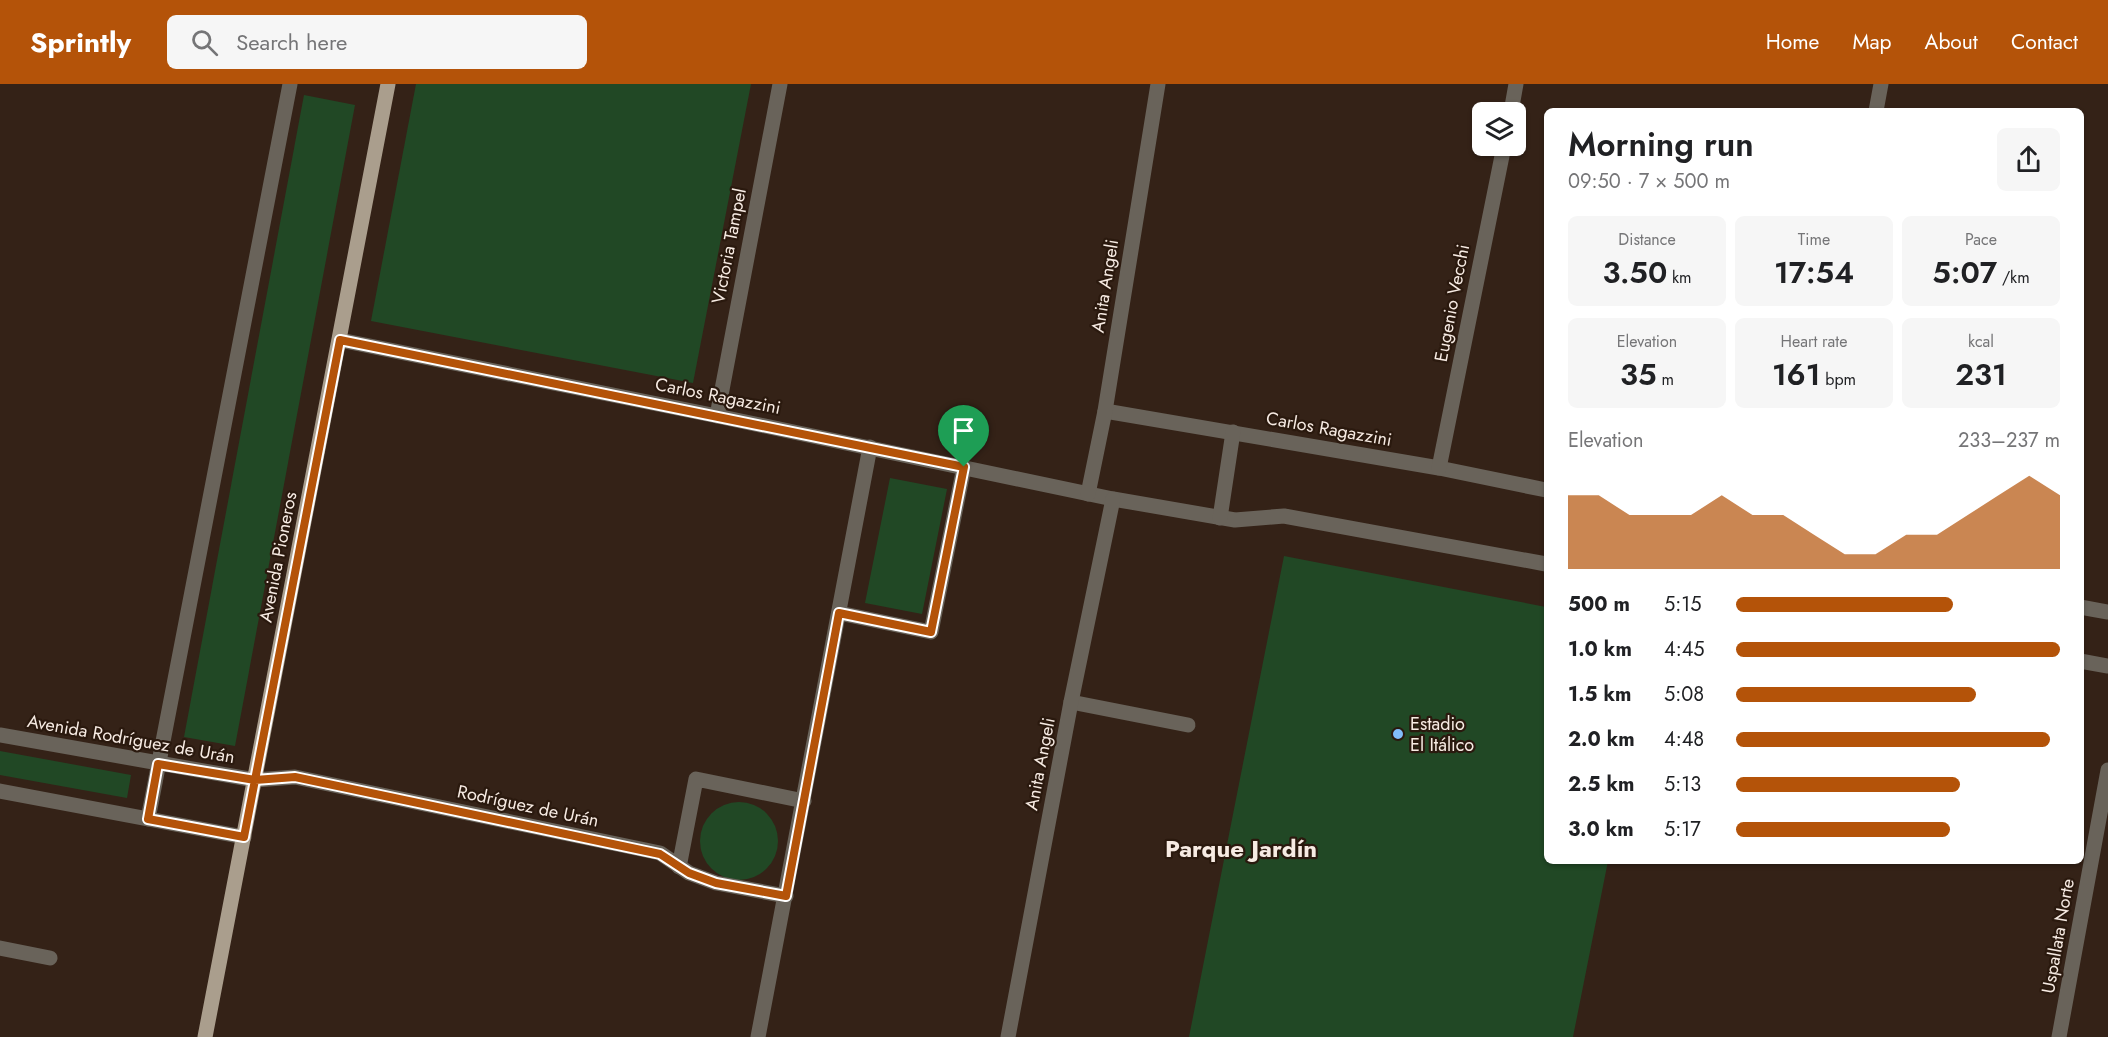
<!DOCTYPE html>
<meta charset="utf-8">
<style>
:root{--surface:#fff;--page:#f6f6f6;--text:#202124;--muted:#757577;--accent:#b45309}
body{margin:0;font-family:Jost,sans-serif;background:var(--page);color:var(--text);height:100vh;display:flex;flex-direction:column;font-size:22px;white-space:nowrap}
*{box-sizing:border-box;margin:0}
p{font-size:20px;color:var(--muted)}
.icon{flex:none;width:33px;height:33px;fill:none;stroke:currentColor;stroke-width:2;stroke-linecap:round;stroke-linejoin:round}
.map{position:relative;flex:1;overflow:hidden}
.details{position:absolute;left:1544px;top:24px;width:540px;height:756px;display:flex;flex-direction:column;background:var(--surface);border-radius:9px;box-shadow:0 2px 4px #0004}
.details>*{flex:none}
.fabs{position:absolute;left:1472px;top:18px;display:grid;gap:12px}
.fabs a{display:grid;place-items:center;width:54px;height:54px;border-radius:9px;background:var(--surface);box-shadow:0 2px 4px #0004;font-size:30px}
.pin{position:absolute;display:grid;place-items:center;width:51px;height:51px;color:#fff;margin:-62px -26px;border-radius:50% 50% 50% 0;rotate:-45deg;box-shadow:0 0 6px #0007}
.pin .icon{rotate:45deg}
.round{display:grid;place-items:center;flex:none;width:63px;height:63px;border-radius:9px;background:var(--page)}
.summary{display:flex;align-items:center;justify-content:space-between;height:102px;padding:0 24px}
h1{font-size:33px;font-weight:600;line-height:45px}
.stats{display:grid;grid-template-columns:repeat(3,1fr);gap:9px;height:102px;padding:6px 24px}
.stats div{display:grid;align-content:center;border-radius:9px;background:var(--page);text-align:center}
.stats b{font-size:30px;font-weight:600}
.stats small{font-size:16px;font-weight:400}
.stats p{font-size:16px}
.chart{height:168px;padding:12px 24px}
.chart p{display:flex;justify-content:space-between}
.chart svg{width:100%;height:108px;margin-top:6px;fill:var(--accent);opacity:.7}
ul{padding:0 24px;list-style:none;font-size:20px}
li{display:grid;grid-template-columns:96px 72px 1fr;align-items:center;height:45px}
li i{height:15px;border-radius:8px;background:var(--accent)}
header{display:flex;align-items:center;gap:36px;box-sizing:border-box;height:84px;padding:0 30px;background:var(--accent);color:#fff}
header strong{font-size:28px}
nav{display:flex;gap:33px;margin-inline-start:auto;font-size:21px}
.search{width:420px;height:54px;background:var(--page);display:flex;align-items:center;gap:15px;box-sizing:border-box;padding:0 21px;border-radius:9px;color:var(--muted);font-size:22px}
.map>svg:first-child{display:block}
.green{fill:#214825}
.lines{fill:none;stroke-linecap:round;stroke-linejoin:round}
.minor{stroke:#69635a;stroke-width:15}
.major{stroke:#aa9e8d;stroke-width:15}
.route-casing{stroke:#fff;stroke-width:12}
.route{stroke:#b45309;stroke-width:8}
.poi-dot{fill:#81bdfa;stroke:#2a190e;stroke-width:2}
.labels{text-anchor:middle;stroke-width:4.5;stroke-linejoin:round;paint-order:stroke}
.street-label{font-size:18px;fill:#f7ebe3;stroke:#2a190e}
.poi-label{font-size:18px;fill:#f7ebe3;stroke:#2a190e;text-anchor:start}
.district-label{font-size:24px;font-weight:bold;fill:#f7ebe3;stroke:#2a190e}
</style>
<header>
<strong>Sprintly</strong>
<div class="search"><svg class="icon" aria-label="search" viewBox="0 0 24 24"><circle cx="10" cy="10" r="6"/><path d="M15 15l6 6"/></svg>Search here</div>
<nav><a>Home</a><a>Map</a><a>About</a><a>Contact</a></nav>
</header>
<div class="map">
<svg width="2108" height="953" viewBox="0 0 2108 953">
<rect width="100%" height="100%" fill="#342217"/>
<g class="green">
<polygon points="416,0 751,0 693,299 371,237"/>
<polygon points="304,11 355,21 235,662 184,653"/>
<polygon points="890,394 947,405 922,530 865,519"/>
<polygon points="1284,472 1546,523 1546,777 1608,777 1573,953 1189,953"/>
<polygon points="0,667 131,691 127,714 0,691"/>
<circle cx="739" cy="757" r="39"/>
</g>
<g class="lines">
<g class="minor">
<polyline points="1876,27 1881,0"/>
<polyline points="1511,28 1516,0"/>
<polyline points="340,256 717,332 1113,415 1235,436 1284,432 1546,480"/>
<polyline points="1105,327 1439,384 1546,406"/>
<polyline points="717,332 780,0"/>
<polyline points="1439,384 1504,62"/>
<polyline points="1088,410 1105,327 1158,0"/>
<polyline points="1220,434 1233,348"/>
<polyline points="2080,523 2108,528"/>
<polyline points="839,529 931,548 964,383"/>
<polyline points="2080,577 2108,582"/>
<polyline points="1071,618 1188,641"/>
<polyline points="0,651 255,696 295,693 660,769 689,789 716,799 786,812"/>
<polyline points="0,707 244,753"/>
<polyline points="148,735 290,0"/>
<polyline points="679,783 696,695 804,717"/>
<polyline points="0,864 50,874"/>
<polyline points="758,953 870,363"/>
<polyline points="1008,953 1071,618 1113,415"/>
<polyline points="2059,953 2108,686"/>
</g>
<polyline class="major" points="205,953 388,0"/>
</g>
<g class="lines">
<defs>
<polyline id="route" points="964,383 340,256 255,696 158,680 148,735 244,753 255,696 295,693 660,770 689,789 716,799 786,812 839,529 931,548 964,383"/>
</defs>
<use href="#route" class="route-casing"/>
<use href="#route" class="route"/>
</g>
<circle class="poi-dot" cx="1398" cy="650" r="6"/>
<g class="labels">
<g class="street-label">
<text transform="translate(729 162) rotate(-79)" y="6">Victoria Tampel</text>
<text transform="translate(1105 202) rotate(-81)" y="6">Anita Angeli</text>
<text transform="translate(1452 219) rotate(-79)" y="6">Eugenio Vecchi</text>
<text transform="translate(718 312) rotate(11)" y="6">Carlos Ragazzini</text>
<text transform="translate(1329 345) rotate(10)" y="6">Carlos Ragazzini</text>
<text transform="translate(278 473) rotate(-79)" y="6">Avenida Pioneros</text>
<text transform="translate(131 655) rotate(10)" y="6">Avenida Rodríguez de Urán</text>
<text transform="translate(1040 680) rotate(-79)" y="6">Anita Angeli</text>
<text transform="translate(528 722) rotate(12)" y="6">Rodríguez de Urán</text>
<text transform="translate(2058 852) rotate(-80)" y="6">Uspallata Norte</text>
</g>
<g class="poi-label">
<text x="1410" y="646">Estadio<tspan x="1410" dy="21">El Itálico</tspan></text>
</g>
<g class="district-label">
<text x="1241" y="773">Parque Jardín</text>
</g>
</g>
</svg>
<div class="fabs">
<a><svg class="icon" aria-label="layers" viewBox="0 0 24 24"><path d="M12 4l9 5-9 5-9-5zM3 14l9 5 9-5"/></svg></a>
</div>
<div class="pin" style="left:964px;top:383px;background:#1e9e55"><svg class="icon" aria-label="arrive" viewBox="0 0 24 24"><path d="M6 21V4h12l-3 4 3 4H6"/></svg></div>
<section class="details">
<div class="summary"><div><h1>Morning run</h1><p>09:50 · 7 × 500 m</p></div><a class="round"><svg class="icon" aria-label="share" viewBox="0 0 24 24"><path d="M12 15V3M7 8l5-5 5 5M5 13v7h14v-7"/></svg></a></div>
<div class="stats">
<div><p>Distance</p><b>3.50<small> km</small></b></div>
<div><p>Time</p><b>17:54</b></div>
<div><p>Pace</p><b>5:07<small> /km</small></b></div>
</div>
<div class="stats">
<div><p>Elevation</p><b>35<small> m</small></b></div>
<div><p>Heart rate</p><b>161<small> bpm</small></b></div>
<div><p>kcal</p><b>231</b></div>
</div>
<div class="chart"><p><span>Elevation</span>233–237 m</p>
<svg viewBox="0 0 160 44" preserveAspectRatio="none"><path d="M0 44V14L10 14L20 22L30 22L40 22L50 14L60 22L70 22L80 30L90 38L100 38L110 30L120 30L130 22L140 14L150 6L160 14V44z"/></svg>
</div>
<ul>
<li><b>500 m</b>5:15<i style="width:67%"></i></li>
<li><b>1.0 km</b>4:45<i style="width:100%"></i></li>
<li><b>1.5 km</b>5:08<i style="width:74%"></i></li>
<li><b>2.0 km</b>4:48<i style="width:97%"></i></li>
<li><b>2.5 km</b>5:13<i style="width:69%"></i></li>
<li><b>3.0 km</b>5:17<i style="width:66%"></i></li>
</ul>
</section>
</div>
